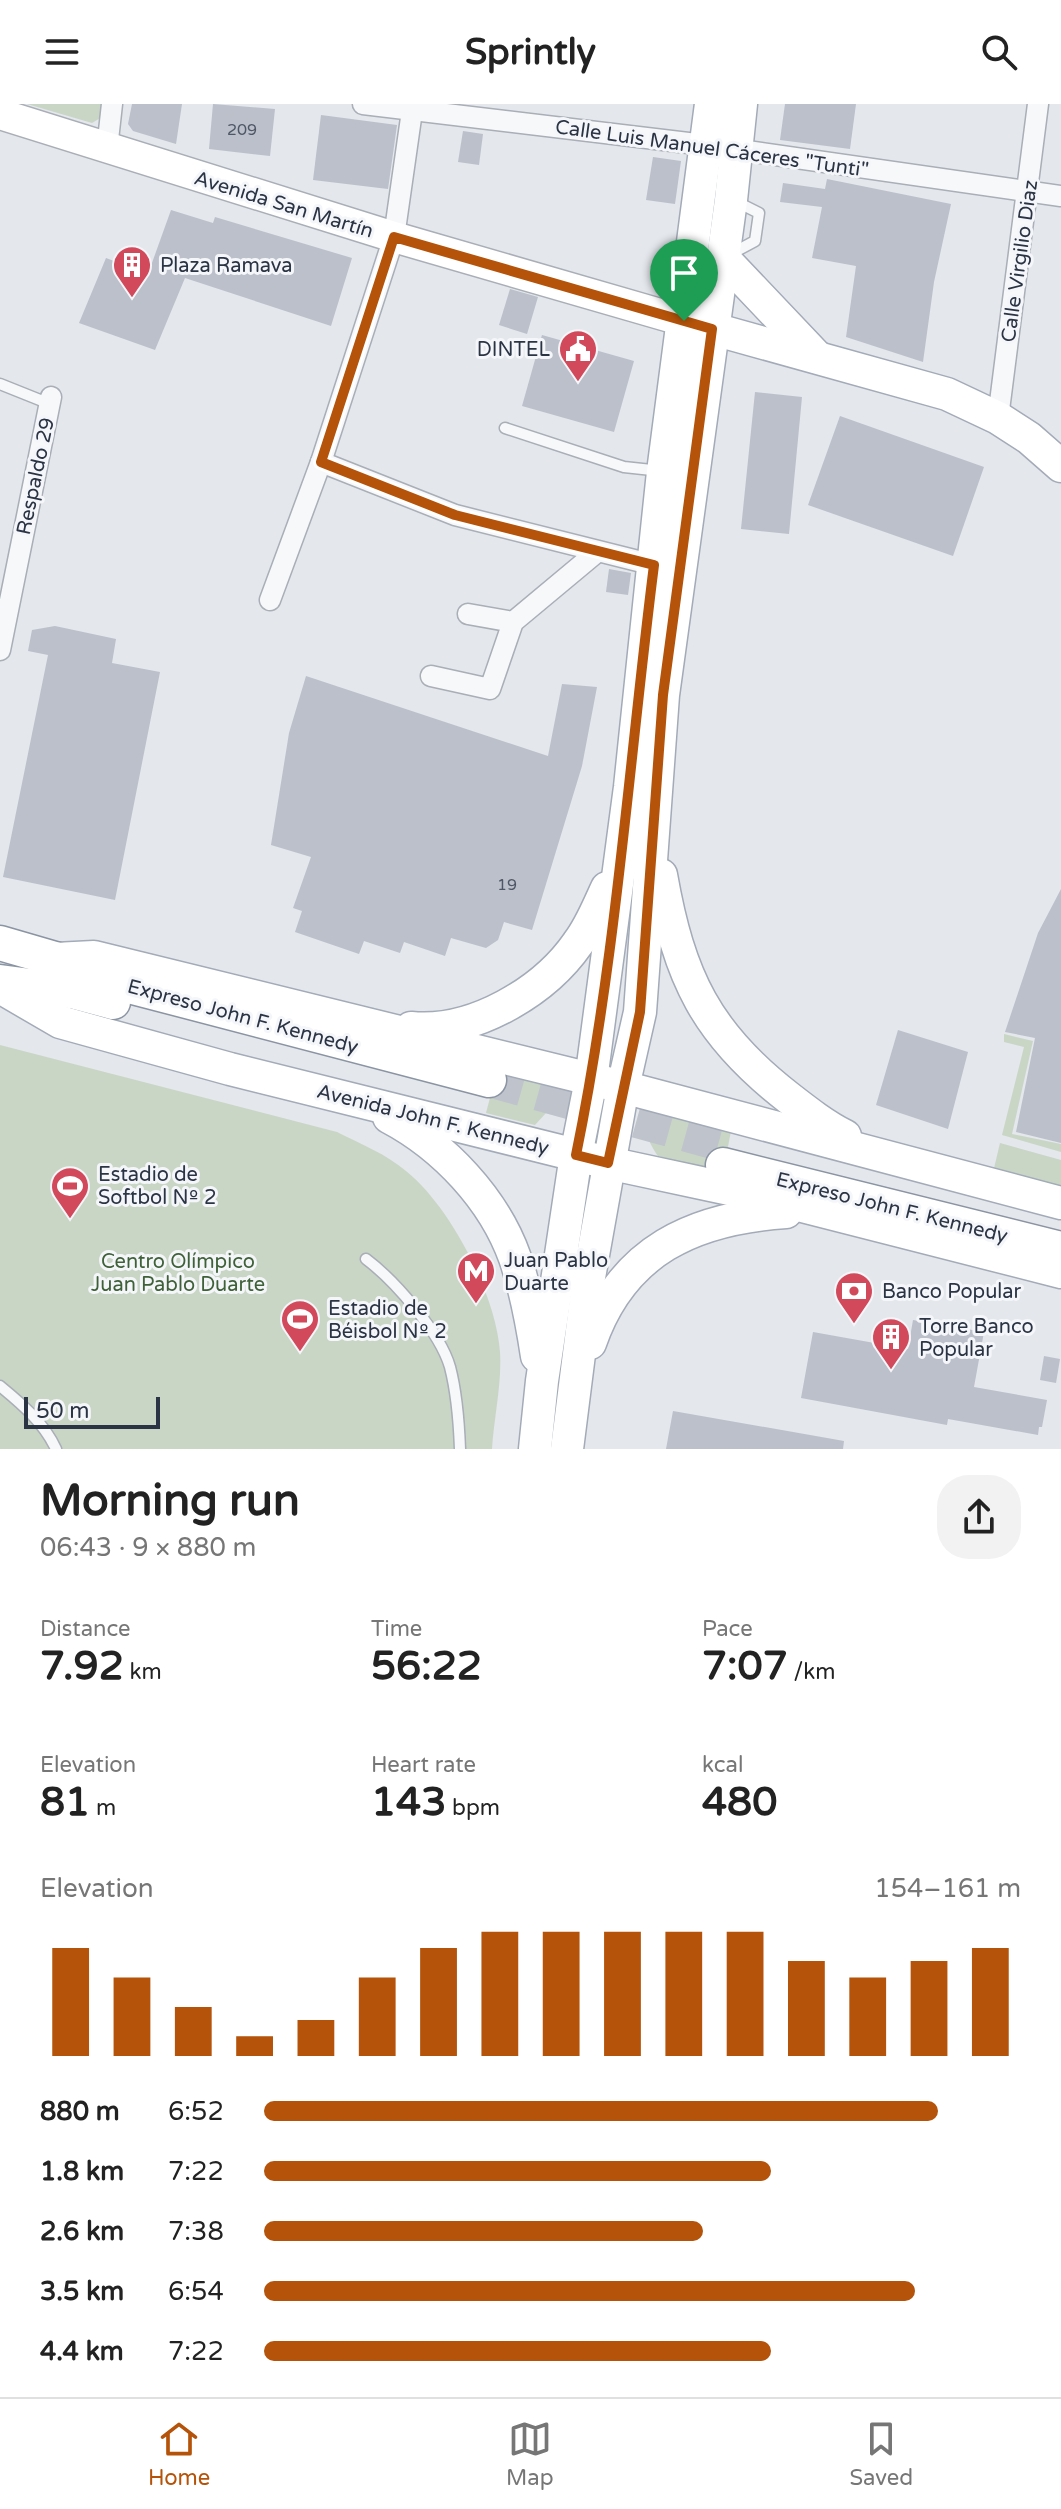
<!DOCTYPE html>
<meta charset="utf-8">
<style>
:root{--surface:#fff;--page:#f2f2f2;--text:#222;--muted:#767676;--line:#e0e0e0;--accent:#b45309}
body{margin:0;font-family:"Varela Round",sans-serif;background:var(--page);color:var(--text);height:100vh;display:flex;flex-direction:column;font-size:30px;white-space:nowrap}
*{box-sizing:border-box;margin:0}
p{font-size:26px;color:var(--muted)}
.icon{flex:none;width:44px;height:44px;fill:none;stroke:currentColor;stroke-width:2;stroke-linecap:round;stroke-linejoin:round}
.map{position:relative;height:1345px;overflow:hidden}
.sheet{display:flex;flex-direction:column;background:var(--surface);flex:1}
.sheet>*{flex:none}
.scale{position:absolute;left:24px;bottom:20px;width:136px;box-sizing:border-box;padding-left:8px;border:4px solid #2b3445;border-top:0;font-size:22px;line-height:28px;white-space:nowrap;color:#2b3445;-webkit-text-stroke:6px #f4f6f9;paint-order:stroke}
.pin{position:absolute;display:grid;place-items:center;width:68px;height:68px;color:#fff;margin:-82px -34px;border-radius:50% 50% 50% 0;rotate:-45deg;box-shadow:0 0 8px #0007}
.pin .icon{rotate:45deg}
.round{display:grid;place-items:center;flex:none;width:84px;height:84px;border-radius:32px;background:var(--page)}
.headline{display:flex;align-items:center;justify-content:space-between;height:136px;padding:0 40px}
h1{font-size:44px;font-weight:800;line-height:60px}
.metrics{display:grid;grid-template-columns:repeat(3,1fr);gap:12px;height:136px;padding:8px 40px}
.metrics div{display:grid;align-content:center}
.metrics b{font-size:40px;font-weight:800}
.metrics small{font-size:22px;font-weight:400}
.metrics p{font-size:22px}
.chart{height:224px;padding:16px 40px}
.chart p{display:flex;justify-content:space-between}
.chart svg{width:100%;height:144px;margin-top:8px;stroke:var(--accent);stroke-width:6}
ul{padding:0 40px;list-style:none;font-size:26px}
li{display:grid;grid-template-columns:128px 96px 1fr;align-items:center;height:60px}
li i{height:20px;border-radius:10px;background:var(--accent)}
header{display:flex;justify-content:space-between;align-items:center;height:104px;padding:0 40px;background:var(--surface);font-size:36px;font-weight:800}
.tab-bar{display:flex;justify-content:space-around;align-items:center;height:112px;border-top:2px solid var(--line);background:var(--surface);font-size:22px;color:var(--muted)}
.tab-bar a{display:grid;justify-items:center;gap:4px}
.tab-bar .active{color:var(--accent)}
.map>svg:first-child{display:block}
.green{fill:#c9d6c5}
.building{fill:#bbc0ca}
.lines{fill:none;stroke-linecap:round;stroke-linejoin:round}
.trunk-tunnel{stroke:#bfc3cb;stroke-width:34;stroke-dasharray:34 17;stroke-linecap:butt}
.service-casing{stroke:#a9aeb7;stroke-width:13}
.minor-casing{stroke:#a9aeb7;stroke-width:23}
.secondary-casing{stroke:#a9aeb7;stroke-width:33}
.primary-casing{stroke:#a3abb8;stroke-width:35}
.trunk-casing{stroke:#8b94a3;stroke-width:37}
.service{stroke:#f7f8fa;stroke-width:10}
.minor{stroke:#f7f8fa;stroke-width:20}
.secondary{stroke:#fff;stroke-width:30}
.primary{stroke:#fff;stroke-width:32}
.trunk{stroke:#fff;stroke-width:34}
.route-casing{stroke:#fff;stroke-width:16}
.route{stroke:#b45309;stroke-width:10}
.labels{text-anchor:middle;stroke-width:6;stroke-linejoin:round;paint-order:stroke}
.number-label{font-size:16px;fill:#4f5766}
.street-label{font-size:20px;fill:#2b3445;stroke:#f4f6f9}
.poi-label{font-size:20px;fill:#2b3445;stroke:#f4f6f9;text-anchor:start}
.park-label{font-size:20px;fill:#3f6138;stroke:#f4f6f9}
</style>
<header><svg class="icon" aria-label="menu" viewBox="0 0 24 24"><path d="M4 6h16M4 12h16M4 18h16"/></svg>Sprintly<svg class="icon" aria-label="search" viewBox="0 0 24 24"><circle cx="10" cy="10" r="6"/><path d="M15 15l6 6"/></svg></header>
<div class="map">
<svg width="1061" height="1345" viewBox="0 0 1061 1345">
<rect width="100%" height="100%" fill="#e4e7ec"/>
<g class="green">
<polygon points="27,0 104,0 102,13 92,19"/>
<polygon points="1004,930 1033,937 1012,1030 1061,1040 1061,1048 1002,1031 1024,943 1004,938"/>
<path d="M0 941 337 1028C361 1040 386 1050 406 1067 451 1103 496 1191 500 1248 502 1279 494 1314 492 1345H0Z"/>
<polygon points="497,967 538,977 550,991 546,1009 535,1021 486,1009"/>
<path d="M662 1004 732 1022 723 1068 658 1052C645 1034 641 1018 662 1004Z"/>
<polygon points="1000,1039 1061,1056 1061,1095 991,1077"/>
</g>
<g class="building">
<polygon points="132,0 182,0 176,40 133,27 128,20"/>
<polygon points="213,0 275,5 270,52 209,45"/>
<polygon points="785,0 856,0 850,45 780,36"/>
<polygon points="321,11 397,21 388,85 313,76"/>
<polygon points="463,27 483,30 479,61 458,58"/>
<polygon points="653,53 681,57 675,100 646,96"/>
<polygon points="827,75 951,100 934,178 923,258 846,233 856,162 812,154 822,103 780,98 783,79 825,85"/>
<polygon points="171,106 213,119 215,113 352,154 331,222 185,174 155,246 79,219 106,154 148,170"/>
<polygon points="510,185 538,193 527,230 499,221"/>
<polygon points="542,231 634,257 614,328 522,302"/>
<polygon points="755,288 802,293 789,430 741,425"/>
<polygon points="840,312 984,363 953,452 808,401"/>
<polygon points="609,465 631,469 628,491 606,488"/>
<polygon points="55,522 116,535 112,559 160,568 115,796 3,773 48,551 28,547 32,526"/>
<polygon points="306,572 548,652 562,580 597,583 582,662 532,826 504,818 498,836 486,844 451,834 445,852 404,838 400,849 364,837 359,850 295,828 302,807 293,804 311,753 271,741 289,629"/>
<polygon points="1061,785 1061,1039 1016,1028 1035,934 1005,928 1038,829"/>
<polygon points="898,926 968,948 948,1025 876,1001"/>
<polygon points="913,1216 984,1228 974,1283 1047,1296 1042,1323 1039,1323 1038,1331 948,1315 947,1321 801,1294 813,1228 908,1245"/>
<polygon points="1044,1252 1060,1255 1056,1279 1040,1276"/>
<polygon points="673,1307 844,1337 843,1345 666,1345"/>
</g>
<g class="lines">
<polyline class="trunk-tunnel" points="489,976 727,1042"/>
<defs>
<g id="service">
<polyline points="729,151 755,137 759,109 737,98"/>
<polyline points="0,280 50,300"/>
<polyline points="505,324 624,363 661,367"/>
<path d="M366 1155C394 1176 440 1228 450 1263 457 1290 459 1318 460 1345"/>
<path d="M0 1282C22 1300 44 1319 56 1345"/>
</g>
<g id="minor">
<polyline points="363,0 705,41 1061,92"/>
<polyline points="107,45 112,0"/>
<polyline points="998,314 1038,0"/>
<polyline points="321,358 455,411 654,461"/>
<polyline points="270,496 321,358 394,133 413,0"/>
<polyline points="468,510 513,518"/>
<polyline points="0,546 51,293"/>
<polyline points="431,572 490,585 513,518 597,448"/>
</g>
<polyline id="secondary" points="0,10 394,133 684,217"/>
<g id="primary">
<polyline points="723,154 817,253"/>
<polyline points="692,219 947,290 998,314 1029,334 1061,362"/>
<path d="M661 771C679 873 706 930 789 994 807 1008 825 1022 845 1032"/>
<polyline points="55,855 94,853 623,983 1061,1099"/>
<polyline points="0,883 60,918 230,965 608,1059 771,1094 1061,1168"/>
<path d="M411 924C473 930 544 888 578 839 591 822 598 803 607 784"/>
<path d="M389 1013C444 1042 494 1095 515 1154 526 1186 532 1219 537 1252"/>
<path d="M590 1239C622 1146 694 1114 786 1108"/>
<polyline points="535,1345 542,1277 576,1051 591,976 630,683 663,368 711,0"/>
<polyline points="567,1345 588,1179 623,983 640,908 663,591 731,96 741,0"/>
</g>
<g id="trunk">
<polyline points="0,839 55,855 91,872 489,976"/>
<polyline points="0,878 76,888 113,898"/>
<polyline points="723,1061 1061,1145"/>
</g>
</defs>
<use href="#service" class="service-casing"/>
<use href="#minor" class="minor-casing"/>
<use href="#secondary" class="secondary-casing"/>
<use href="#primary" class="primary-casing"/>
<use href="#trunk" class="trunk-casing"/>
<use href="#service" class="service"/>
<use href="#minor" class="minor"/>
<use href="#secondary" class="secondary"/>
<use href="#primary" class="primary"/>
<use href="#trunk" class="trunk"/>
</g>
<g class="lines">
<defs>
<path id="route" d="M394 133 712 225 663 591 640 908 608 1059 576 1051C616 856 629 658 654 461L455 411 321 358Z"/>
</defs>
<use href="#route" class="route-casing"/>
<use href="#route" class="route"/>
</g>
<defs>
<symbol id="building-pin" viewBox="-11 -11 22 30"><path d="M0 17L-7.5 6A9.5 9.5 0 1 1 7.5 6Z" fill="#d1495b" stroke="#f4f6f9"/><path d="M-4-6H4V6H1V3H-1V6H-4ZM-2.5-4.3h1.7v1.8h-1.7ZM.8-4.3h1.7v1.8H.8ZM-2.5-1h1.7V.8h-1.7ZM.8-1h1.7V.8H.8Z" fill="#fff"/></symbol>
<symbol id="civic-pin" viewBox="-11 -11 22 30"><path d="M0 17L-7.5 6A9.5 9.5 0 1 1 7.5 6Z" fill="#d1495b" stroke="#f4f6f9"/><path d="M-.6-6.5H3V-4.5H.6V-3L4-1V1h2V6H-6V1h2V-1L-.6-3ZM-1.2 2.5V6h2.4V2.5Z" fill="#fff"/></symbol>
<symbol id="stadium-pin" viewBox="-11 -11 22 30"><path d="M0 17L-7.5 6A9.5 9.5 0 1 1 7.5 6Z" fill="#d1495b" stroke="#f4f6f9"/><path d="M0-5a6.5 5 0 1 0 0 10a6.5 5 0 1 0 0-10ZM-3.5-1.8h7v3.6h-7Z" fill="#fff"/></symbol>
<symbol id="metro-pin" viewBox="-11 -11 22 30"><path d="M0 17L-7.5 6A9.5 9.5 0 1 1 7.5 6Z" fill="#d1495b" stroke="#f4f6f9"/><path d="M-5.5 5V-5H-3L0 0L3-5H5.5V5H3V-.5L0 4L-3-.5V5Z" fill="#fff"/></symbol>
<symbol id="bank-pin" viewBox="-11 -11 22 30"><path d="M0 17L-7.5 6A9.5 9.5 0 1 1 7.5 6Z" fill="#d1495b" stroke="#f4f6f9"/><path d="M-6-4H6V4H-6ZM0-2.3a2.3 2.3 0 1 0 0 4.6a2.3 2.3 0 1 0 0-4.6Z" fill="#fff"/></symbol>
</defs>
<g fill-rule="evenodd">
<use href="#building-pin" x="110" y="139" width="44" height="60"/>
<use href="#civic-pin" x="556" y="223" width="44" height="60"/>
<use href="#stadium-pin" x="48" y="1060" width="44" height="60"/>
<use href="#metro-pin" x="454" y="1145" width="44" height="60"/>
<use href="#bank-pin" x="832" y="1165" width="44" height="60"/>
<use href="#stadium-pin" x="278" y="1193" width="44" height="60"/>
<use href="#building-pin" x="869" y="1211" width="44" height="60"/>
</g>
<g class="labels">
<g class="number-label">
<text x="242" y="31">209</text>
<text x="507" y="786">19</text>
</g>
<g class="street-label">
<text transform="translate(712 44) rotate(8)" y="7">Calle Luis Manuel Cáceres "Tunti"</text>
<text transform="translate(284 100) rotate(17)" y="7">Avenida San Martín</text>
<text transform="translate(1019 157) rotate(-82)" y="7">Calle Virgilio Diaz</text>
<text transform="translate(35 372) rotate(-78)" y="7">Respaldo 29</text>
<text transform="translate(243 912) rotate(15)" y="7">Expreso John F. Kennedy</text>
<text transform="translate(433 1015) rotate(14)" y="7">Avenida John F. Kennedy</text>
<text transform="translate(892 1103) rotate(14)" y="7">Expreso John F. Kennedy</text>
</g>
<g class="poi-label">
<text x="160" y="168">Plaza Ramava</text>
<text x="550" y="252" text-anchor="end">DINTEL</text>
<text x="98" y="1077">Estadio de<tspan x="98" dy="23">Softbol Nº 2</tspan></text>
<text x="504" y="1163">Juan Pablo<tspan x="504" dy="23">Duarte</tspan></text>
<text x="882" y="1194">Banco Popular</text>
<text x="328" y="1211">Estadio de<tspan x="328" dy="23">Béisbol Nº 2</tspan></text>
<text x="919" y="1229">Torre Banco<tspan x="919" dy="23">Popular</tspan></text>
</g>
<g class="park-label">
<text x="178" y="1164">Centro Olímpico<tspan x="178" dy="23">Juan Pablo Duarte</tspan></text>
</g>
</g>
</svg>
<div class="scale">50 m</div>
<div class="pin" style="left:684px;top:217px;background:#1e9e55"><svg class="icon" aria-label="arrive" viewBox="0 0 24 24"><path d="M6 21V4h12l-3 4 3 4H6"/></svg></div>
</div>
<section class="sheet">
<div class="headline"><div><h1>Morning run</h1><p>06:43 · 9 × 880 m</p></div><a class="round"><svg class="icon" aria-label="share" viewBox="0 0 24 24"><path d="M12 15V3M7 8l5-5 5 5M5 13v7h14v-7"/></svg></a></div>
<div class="metrics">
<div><p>Distance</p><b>7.92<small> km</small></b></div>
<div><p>Time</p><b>56:22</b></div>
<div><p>Pace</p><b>7:07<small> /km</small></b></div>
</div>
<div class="metrics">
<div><p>Elevation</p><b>81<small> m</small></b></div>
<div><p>Heart rate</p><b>143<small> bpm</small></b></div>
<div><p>kcal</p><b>480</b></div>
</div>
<div class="chart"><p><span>Elevation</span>154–161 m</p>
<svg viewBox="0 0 160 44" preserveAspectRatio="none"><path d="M5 44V11M15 44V20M25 44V29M35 44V38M45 44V33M55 44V20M65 44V11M75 44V6M85 44V6M95 44V6M105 44V6M115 44V6M125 44V15M135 44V20M145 44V15M155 44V11"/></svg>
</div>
<ul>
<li><b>880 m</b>6:52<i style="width:89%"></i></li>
<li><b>1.8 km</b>7:22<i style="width:67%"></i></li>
<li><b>2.6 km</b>7:38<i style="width:58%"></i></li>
<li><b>3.5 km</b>6:54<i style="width:86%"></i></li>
<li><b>4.4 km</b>7:22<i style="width:67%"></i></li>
</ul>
</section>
<nav class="tab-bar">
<a class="active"><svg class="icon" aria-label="home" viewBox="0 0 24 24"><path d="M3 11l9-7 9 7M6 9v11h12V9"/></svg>Home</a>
<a><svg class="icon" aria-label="map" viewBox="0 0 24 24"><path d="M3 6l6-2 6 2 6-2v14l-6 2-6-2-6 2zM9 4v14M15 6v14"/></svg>Map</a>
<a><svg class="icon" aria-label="saved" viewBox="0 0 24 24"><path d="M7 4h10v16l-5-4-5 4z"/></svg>Saved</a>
</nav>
